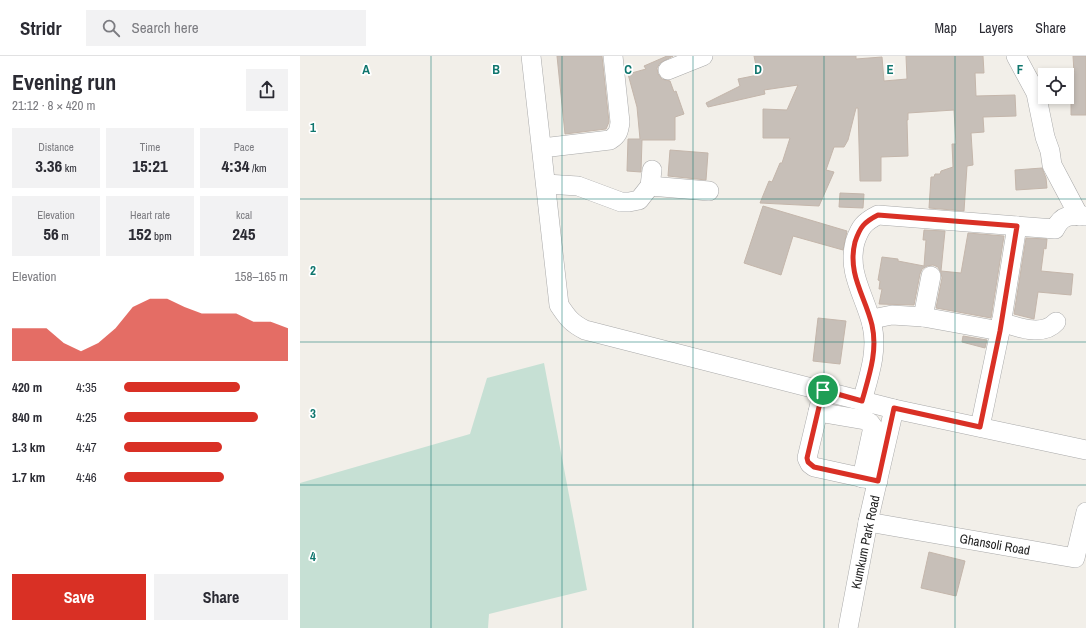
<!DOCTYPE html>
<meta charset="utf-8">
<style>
:root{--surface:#fff;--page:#f2f2f3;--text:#2b2b33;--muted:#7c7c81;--line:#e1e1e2;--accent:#d93025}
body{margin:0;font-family:"Archivo Narrow",sans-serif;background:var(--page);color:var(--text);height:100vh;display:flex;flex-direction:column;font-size:15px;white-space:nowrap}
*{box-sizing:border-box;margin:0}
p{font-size:13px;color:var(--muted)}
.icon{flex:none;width:22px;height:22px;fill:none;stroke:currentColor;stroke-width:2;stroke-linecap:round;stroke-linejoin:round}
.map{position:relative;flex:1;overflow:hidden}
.drawer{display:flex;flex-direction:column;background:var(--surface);width:300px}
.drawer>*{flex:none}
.fabs{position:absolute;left:738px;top:12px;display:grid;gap:8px}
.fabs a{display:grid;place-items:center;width:36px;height:36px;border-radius:0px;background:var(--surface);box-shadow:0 2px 6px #0003;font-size:20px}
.pin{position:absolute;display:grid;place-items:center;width:34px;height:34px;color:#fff;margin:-17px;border:2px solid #fff;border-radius:50%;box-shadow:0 1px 4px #0007}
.round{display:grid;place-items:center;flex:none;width:42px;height:42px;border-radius:0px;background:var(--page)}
.head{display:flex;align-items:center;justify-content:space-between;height:68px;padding:0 12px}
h1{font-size:22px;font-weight:800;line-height:30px}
.figures{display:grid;grid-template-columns:repeat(3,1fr);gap:6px;height:68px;padding:4px 12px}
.figures div{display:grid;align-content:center;border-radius:0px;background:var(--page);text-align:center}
.figures b{font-size:17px;font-weight:800}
.figures small{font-size:11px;font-weight:400}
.figures p{font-size:11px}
.chart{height:112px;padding:8px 12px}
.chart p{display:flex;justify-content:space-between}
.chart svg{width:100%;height:72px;margin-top:4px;fill:var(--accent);opacity:.7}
.primary-button{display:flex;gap:8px;margin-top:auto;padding:8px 12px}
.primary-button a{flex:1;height:46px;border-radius:0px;background:var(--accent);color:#fff;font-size:16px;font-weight:800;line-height:46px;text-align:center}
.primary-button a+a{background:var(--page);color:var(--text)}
ul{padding:0 12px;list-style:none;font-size:13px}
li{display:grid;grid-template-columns:64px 48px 1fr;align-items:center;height:30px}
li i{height:10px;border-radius:5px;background:var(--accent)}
header{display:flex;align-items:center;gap:24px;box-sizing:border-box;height:56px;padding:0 20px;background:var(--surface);border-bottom:1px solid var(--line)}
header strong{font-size:19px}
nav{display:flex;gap:22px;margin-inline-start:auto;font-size:14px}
.search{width:280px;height:36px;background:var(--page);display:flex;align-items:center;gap:10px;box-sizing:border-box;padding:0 14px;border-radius:0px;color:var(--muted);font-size:15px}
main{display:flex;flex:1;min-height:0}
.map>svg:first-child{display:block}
.wetland{fill:#c6e0d4}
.building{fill:#c7bfb8;stroke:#c4b6ab}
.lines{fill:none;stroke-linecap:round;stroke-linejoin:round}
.minor-casing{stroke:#a9a9a9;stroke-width:20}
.minor{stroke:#fff;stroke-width:19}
.route-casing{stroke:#fff;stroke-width:8}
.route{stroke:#d93025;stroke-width:5}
.grid{fill:none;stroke:#0f766e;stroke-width:1;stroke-opacity:0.55}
.labels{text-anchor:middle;stroke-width:3.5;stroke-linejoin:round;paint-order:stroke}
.street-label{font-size:13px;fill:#222;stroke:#fff}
.grid-label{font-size:13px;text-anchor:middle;font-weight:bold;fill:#0f766e;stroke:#fff;stroke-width:3.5;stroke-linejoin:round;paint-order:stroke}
</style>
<header>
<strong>Stridr</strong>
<div class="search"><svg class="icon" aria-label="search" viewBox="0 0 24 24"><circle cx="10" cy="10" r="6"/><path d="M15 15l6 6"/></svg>Search here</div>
<nav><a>Map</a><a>Layers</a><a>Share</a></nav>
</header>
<main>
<section class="drawer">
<div class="head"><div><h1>Evening run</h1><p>21:12 · 8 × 420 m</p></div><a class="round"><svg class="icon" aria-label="share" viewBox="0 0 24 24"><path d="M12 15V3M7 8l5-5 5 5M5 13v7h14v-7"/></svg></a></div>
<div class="figures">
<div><p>Distance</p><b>3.36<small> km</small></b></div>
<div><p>Time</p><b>15:21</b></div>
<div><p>Pace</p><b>4:34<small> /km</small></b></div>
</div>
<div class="figures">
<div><p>Elevation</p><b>56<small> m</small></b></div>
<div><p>Heart rate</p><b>152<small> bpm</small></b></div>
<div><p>kcal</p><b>245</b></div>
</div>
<div class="chart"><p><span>Elevation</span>158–165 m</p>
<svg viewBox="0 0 160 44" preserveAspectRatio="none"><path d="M0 44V24L10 24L20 24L30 33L40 38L50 33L60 24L70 11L80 6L90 6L100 11L110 15L120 15L130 15L140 20L150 20L160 24V44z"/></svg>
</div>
<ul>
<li><b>420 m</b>4:35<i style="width:71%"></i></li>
<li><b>840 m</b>4:25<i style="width:82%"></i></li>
<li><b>1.3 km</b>4:47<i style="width:60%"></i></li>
<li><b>1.7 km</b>4:46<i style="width:61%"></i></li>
</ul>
<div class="primary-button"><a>Save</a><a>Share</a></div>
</section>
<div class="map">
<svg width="786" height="572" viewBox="0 0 786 572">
<rect width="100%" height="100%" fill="#f2efe9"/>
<polygon class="wetland" points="244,307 287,534 189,558 188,572 0,572 0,427 170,378 187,322"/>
<g class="building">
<polygon points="257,0 302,0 309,66 306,73 265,78"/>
<polygon points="367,0 373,0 360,7 357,12 358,18 362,23 370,25 374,36 376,35 384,58 375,61 375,84 342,84 341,116 327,115 328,83 340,83 337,51 328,18 346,13 344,10"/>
<polygon points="454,0 556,0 556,3 582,1 584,25 607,23 606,0 683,0 684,17 675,17 676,40 715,39 716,60 683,61 684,76 671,77 673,109 667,110 664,155 629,152 631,121 634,121 635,118 640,118 641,115 653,111 652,88 656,88 654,54 608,57 608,64 607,64 608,100 581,101 581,125 560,125 558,52 556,52 548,84 544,91 534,91 526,114 534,116 519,150 460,147 469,125 472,126 480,107 482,107 490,82 463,82 463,53 487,54 498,29 464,34 465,38 408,51 406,47 440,30 438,23 458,19"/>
<polygon points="773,0 786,0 786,59 771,59 771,16 774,16"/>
<polygon points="370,94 408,97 406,124 368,120"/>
<polygon points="742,112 746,122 747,132 716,134 715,114"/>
<polygon points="540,137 564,138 563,152 539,151"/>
<polygon points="463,150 547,175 543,194 493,180 481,219 444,207"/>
<polygon points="624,174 645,175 641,215 661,217 668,177 704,180 691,262 636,252 642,222 641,217 638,211 633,209 627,210 622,213 620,218 614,249 579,248 582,233 579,233 580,225 578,224 582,201 598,203 598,205 624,210 626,184 623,184"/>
<polygon points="726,182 747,183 746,193 744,192 741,215 773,218 771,239 738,236 734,263 714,258"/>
<polygon points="518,262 546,265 540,308 513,305"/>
<polygon points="663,280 687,284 685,292 662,286"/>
<polygon points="629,496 665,505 656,540 621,532"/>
</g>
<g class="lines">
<defs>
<g id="minor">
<path d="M231 0 259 249C267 261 271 267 285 274L594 353 786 394"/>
<polyline points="716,0 736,37 745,81 750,95 752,109 779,160"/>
<polyline points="368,14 403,0"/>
<path d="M242 92 310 84C318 79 319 75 320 66L313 0"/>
<polyline points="246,128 278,130 321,146 329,146 339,144 350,130 352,114"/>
<polyline points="350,130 409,135"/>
<polyline points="623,261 631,220"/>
<path d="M701 266C717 271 743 281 756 266"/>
<polyline points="572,269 577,262 592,259 623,261 700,275 680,371"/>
<polyline points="700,275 717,170"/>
<polyline points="523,335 507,402 510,408 514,411 578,425"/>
<path d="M562 345C569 320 578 295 572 269 565 240 547 217 555 186 560 171 564 166 578 159L755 173C762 158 771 159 786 160"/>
<polyline points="518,356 565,364 570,367 573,371 562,422"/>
<polyline points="568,466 775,502 786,456"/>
<polyline points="548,572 568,466 594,353"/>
</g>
</defs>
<use href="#minor" class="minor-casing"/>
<use href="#minor" class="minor"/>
</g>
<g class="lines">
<defs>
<path id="route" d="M578 159 717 170 700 275 680 371 594 352 578 425 514 411 508 406 507 402 523 334 562 345C569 320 578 295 572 269 565 240 547 218 555 186 560 171 564 166 578 159Z"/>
</defs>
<use href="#route" class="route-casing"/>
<use href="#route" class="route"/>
</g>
<path class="grid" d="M131 0V572M262 0V572M393 0V572M524 0V572M655 0V572M0 143H786M0 286H786M0 429H786"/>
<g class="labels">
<g class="street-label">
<text transform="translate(565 486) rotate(-78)" y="5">Kumkum Park Road</text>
<text transform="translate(695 488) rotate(10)" y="5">Ghansoli Road</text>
</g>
</g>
<g class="grid-label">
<text x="66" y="18">A</text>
<text x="196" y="18">B</text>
<text x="328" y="18">C</text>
<text x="458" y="18">D</text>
<text x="590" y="18">E</text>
<text x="720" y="18">F</text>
<text x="13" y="76">1</text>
<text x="13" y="219">2</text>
<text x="13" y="362">3</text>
<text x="13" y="505">4</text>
</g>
</svg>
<div class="fabs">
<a><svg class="icon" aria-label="locate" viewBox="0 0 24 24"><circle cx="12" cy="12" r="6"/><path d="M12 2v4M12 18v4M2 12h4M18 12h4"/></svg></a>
</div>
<div class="pin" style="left:523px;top:334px;background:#1e9e55"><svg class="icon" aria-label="arrive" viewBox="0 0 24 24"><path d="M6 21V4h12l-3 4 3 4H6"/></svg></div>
</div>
</main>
